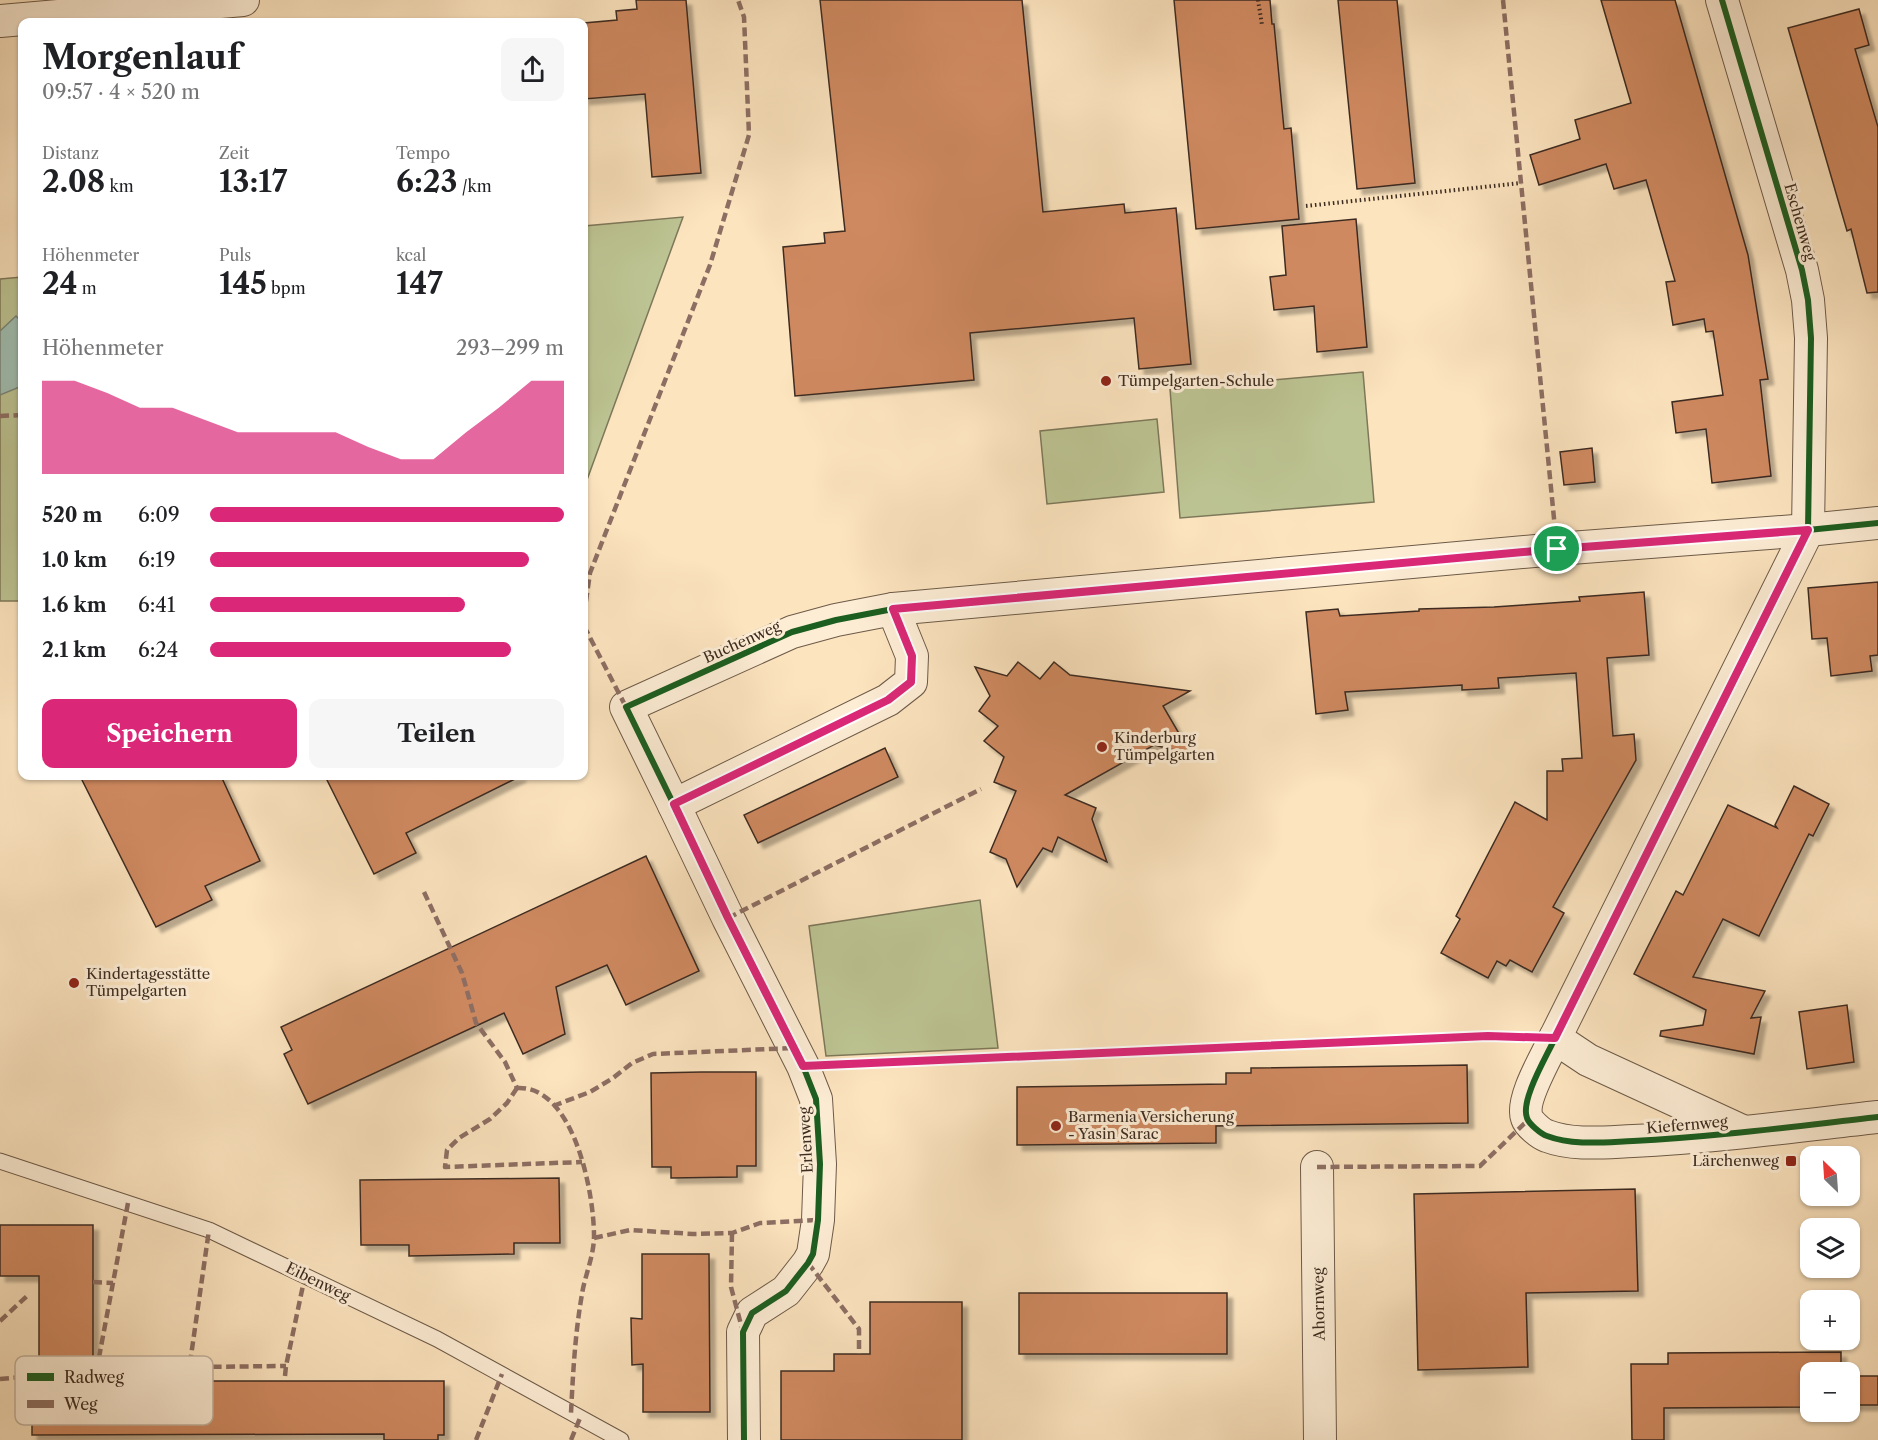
<!DOCTYPE html>
<html lang="de">
<meta charset="utf-8">
<style>
:root{--surface:#fff;--page:#f6f6f6;--text:#202124;--muted:#757577;--accent:#db2777}
body{margin:0;font-family:"Libre Caslon Text",serif;background:var(--page);color:var(--text);height:100vh;display:flex;flex-direction:column;font-size:22px;white-space:nowrap}
*{box-sizing:border-box;margin:0}
p{font-size:20px;color:var(--muted)}
.icon{flex:none;width:33px;height:33px;fill:none;stroke:currentColor;stroke-width:2;stroke-linecap:round;stroke-linejoin:round}
.map{position:relative;flex:1;overflow:hidden}
.panel{position:absolute;left:18px;top:18px;width:570px;height:762px;display:flex;flex-direction:column;background:var(--surface);border-radius:12px;box-shadow:0 2px 4px #0004}
.panel>*{flex:none}
.needle{width:39px;rotate:335deg}
.buttons{position:absolute;left:1800px;top:1146px;display:grid;gap:12px}
.buttons a{display:grid;place-items:center;width:60px;height:60px;border-radius:12px;background:var(--surface);box-shadow:0 2px 4px #0004;font-size:30px}
.pin{position:absolute;display:grid;place-items:center;width:51px;height:51px;color:#fff;margin:-26px;border:3px solid #fff;border-radius:50%;box-shadow:0 2px 6px #0007}
.round{display:grid;place-items:center;flex:none;width:63px;height:63px;border-radius:12px;background:var(--page)}
.summary{display:flex;align-items:center;justify-content:space-between;height:102px;padding:0 24px}
h1{font-size:33px;font-weight:800;line-height:45px}
.figures{display:grid;grid-template-columns:repeat(3,1fr);gap:9px;height:102px;padding:6px 24px}
.figures div{display:grid;align-content:center}
.figures b{font-size:30px;font-weight:800}
.figures small{font-size:16px;font-weight:400}
.figures p{font-size:16px}
.chart{height:168px;padding:12px 24px}
.chart p{display:flex;justify-content:space-between}
.chart svg{width:100%;height:108px;margin-top:6px;fill:var(--accent);opacity:.7}
.primary-button{display:flex;gap:12px;margin-top:auto;padding:12px 24px}
.primary-button a{flex:1;height:69px;border-radius:12px;background:var(--accent);color:#fff;font-size:24px;font-weight:800;line-height:69px;text-align:center}
.primary-button a+a{background:var(--page);color:var(--text)}
ul{padding:0 24px;list-style:none;font-size:20px}
li{display:grid;grid-template-columns:96px 72px 1fr;align-items:center;height:45px}
li i{height:15px;border-radius:8px;background:var(--accent)}
.map>svg:first-child{display:block}
.green{fill:#bdc493;stroke:#7d785a;stroke-width:1.5}
.water{fill:#9fbfb2;stroke:#788478;stroke-width:1.5}
.building{fill:#cf8961;stroke:#3d2c21;stroke-width:1.5;filter:url(#shadow)}
.lines{fill:none;stroke-linecap:round;stroke-linejoin:round}
.service-casing{stroke:#6d5a48;stroke-width:17}
.minor-casing{stroke:#6d5a48;stroke-width:34}
.path{stroke:#3d2c21;stroke-width:4;stroke-dasharray:1.5 3;stroke-linecap:butt}
.service{stroke:#fdedd5;stroke-width:15}
.minor{stroke:#fdedd5;stroke-width:32}
.quiet{stroke:#8d6e63;stroke-width:4.5;stroke-dasharray:9 4.5;stroke-linecap:butt}
.cycleway-casing{stroke:#fdedd5;stroke-width:10}
.cycleway{stroke:#1b5e20;stroke-width:6}
.route-casing{stroke:#fff;stroke-width:12}
.route{stroke:#db2777;stroke-width:8}
.poi-dot{fill:#8f2418;stroke:#fdedd5;stroke-width:2}
.labels{text-anchor:middle;stroke-width:6;stroke-linejoin:round;paint-order:stroke}
.street-label{font-size:15px;fill:#3d2c21;stroke:#fdedd5}
.poi-label{font-size:15px;fill:#3d2c21;stroke:#fdedd5;text-anchor:start}
.key{fill:#fdedd5;stroke:#c3b39f;stroke-width:1.5}
.key-label{font-size:16px;fill:#3d2c21}
</style>
<div class="map">
<svg width="1878" height="1440" viewBox="0 0 1878 1440">
<defs>
<filter id="shadow"><feDropShadow dx="5.5" dy="5.5" stdDeviation="1.5" flood-color="#0004"/></filter>
</defs>
<rect width="100%" height="100%" fill="#fce4bf"/>
<filter id="stains"><feTurbulence type="fractalNoise" baseFrequency=".00333" numOctaves="4"/><feColorMatrix values="0 0 0 0 .2 0 0 0 0 .09 0 0 0 0 .02 0 0 0 .5 -.17"/></filter>
<radialGradient id="worn" r=".72"><stop offset=".6" stop-color="#630" stop-opacity="0"/><stop offset="1" stop-color="#630" stop-opacity=".3"/></radialGradient>
<g class="green">
<polygon points="683,217 584,488 584,226"/>
<polygon points="22,277 22,601 0,601 0,279"/>
<polygon points="1363,372 1374,502 1180,518 1170,389"/>
<polygon points="1157,419 1164,492 1047,504 1040,431"/>
<polygon points="980,900 998,1048 826,1056 809,926"/>
</g>
<polygon class="water" points="16,316 22,322 22,386 0,395 0,331"/>
<g class="building">
<polygon points="636,0 686,0 701,173 652,177 645,94 584,99 584,23 617,20 616,11 637,9"/>
<polygon points="820,0 1022,0 1043,212 1124,204 1125,213 1176,208 1191,364 1139,369 1134,318 970,333 974,380 795,396 783,247 825,243 824,233 845,231"/>
<polygon points="1174,0 1270,0 1272,24 1274,24 1284,129 1291,128 1299,219 1196,229"/>
<polygon points="1338,0 1397,0 1415,183 1357,189"/>
<polygon points="1601,0 1675,0 1748,255 1768,379 1760,380 1771,476 1712,483 1706,429 1676,433 1672,402 1723,395 1713,331 1706,332 1704,319 1673,325 1666,282 1675,281 1646,180 1614,189 1606,164 1539,185 1530,155 1580,139 1575,120 1631,103"/>
<polygon points="1859,9 1869,45 1855,49 1878,127 1878,292 1867,293 1851,229 1847,231 1788,28"/>
<polygon points="1356,219 1367,347 1317,352 1314,306 1274,310 1270,277 1286,275 1282,226"/>
<polygon points="1592,448 1595,482 1564,485 1560,452"/>
<polygon points="1878,582 1878,655 1870,656 1872,671 1831,676 1827,638 1812,639 1808,588"/>
<polygon points="1644,592 1649,655 1607,658 1613,736 1634,734 1636,760 1553,907 1564,913 1532,972 1510,960 1506,966 1497,961 1488,978 1441,953 1460,919 1456,916 1515,802 1547,820 1547,771 1563,771 1562,759 1582,758 1576,673 1498,678 1499,688 1462,690 1462,685 1345,692 1348,710 1316,714 1306,612 1338,609 1340,616 1419,611 1419,609 1494,607 1580,601 1579,597"/>
<polygon points="1018,662 1040,679 1054,662 1070,675 1190,691 1163,706 1191,754 1154,745 1065,795 1096,808 1092,819 1107,862 1058,837 1052,852 1043,848 1017,887 1006,859 990,852 1016,791 994,782 1004,757 984,741 998,726 979,711 990,696 975,667 1007,676"/>
<polygon points="885,748 898,777 758,843 744,815"/>
<polygon points="80,776 221,776 260,861 205,886 212,900 156,927"/>
<polygon points="325,776 521,776 406,833 416,853 374,874"/>
<polygon points="1794,786 1829,804 1813,836 1809,834 1759,936 1723,919 1693,977 1765,991 1751,1018 1761,1017 1754,1054 1660,1036 1661,1031 1703,1025 1706,1010 1634,974 1676,891 1683,895 1728,805 1777,828 1775,825"/>
<polygon points="646,856 699,971 626,1005 607,965 556,987 565,1034 523,1054 504,1013 308,1104 284,1054 292,1050 281,1027"/>
<polygon points="1847,1005 1854,1062 1807,1069 1799,1012"/>
<polygon points="1467,1065 1468,1123 1216,1126 1216,1143 1017,1145 1017,1087 1226,1084 1226,1073 1251,1073 1251,1068"/>
<polygon points="702,1072 756,1072 756,1166 737,1166 737,1177 671,1178 671,1167 652,1167 651,1073"/>
<polygon points="559,1178 560,1243 514,1243 514,1254 409,1256 409,1245 361,1245 360,1180"/>
<polygon points="1635,1189 1638,1291 1526,1293 1528,1367 1418,1370 1414,1194"/>
<polygon points="0,1225 93,1225 93,1381 444,1381 444,1435 438,1435 438,1440 384,1440 384,1434 32,1435 32,1381 39,1381 39,1276 0,1276"/>
<polygon points="642,1254 709,1254 710,1412 643,1412 643,1364 632,1365 631,1318 642,1319"/>
<rect x="1019" y="1293" width="208" height="61"/>
<polygon points="870,1302 962,1302 962,1440 781,1440 781,1371 834,1371 834,1354 870,1354"/>
<polygon points="1841,1352 1841,1372 1810,1372 1810,1407 1664,1408 1664,1440 1632,1440 1631,1364 1668,1364 1668,1353"/>
<rect x="1850" y="1376" width="28" height="29"/>
</g>
<g class="lines">
<defs>
<polyline id="service" points="0,1161 209,1230 437,1339 621,1440"/>
<g id="minor">
<path d="M1722 0 1802 270 1808 300 1811 338 1808 530 1555 1038C1547 1056 1520 1100 1527 1118 1529 1124 1541 1134 1547 1136 1573 1146 1606 1142 1633 1141 1715 1137 1797 1126 1878 1117"/>
<polyline points="0,21 243,0"/>
<polyline points="674,805 888,700 911,682 912,656 893,609"/>
<polyline points="1555,1038 1588,1060 1742,1131"/>
<polyline points="1317,1167 1320,1440"/>
<polyline points="744,1440 743,1332 752,1313 786,1291 808,1263 813,1254 818,1220 820,1164 816,1099 803,1066 728,918 674,805 626,707 792,632 836,620 893,609 1557,549 1808,530 1878,523"/>
</g>
</defs>
<use href="#service" class="service-casing"/>
<use href="#minor" class="minor-casing"/>
<g class="path">
<polyline points="1258,0 1262,25"/>
<polyline points="1306,206 1521,183"/>
<polyline points="839,1064 1488,1036 1518,1037"/>
</g>
<use href="#service" class="service"/>
<use href="#minor" class="minor"/>
<g class="quiet">
<polyline points="1503,0 1557,549"/>
<polyline points="0,416 22,415"/>
<polyline points="584,615 590,573 710,265 749,135 744,17 738,0"/>
<polyline points="584,626 626,707"/>
<polyline points="424,892 462,973 476,1023 505,1062 517,1088"/>
<polyline points="728,918 981,789"/>
<path d="M517 1088C574 1085 594 1193 594 1236 594 1256 585 1275 582 1294 575 1334 573 1373 571 1413"/>
<polyline points="517,1088 507,1103 490,1119 459,1138 447,1150 445,1167 582,1162"/>
<polyline points="553,1106 590,1092 613,1078 632,1063 653,1054 793,1048"/>
<polyline points="1317,1167 1480,1166 1527,1121"/>
<polyline points="128,1203 97,1368 286,1366"/>
<polyline points="732,1233 731,1287 743,1332"/>
<polyline points="594,1238 630,1230 693,1234 732,1233 760,1223 818,1220"/>
<polyline points="808,1263 859,1329 859,1354"/>
<polyline points="93,1282 113,1283"/>
<polyline points="0,1321 27,1296"/>
<polyline points="285,1376 286,1366 305,1276"/>
<polyline points="188,1377 209,1230"/>
<polyline points="0,1379 23,1377"/>
<polyline points="96,1381 97,1368"/>
<polyline points="476,1440 502,1374"/>
<polyline points="571,1440 580,1418"/>
</g>
<defs>
<g id="cycleway">
<path d="M1722 0 1802 270 1808 300 1811 338 1808 530 1555 1038C1547 1056 1520 1100 1527 1118 1529 1124 1541 1134 1547 1136 1573 1146 1606 1142 1633 1141 1715 1137 1797 1126 1878 1117"/>
<polyline points="744,1440 743,1332 752,1313 786,1291 808,1263 813,1254 818,1220 820,1164 816,1099 803,1066 728,918 674,805 626,707 792,632 836,620 893,609 1557,549 1808,530 1878,523"/>
</g>
</defs>
<use href="#cycleway" class="cycleway-casing"/>
<use href="#cycleway" class="cycleway"/>
</g>
<g class="lines">
<defs>
<polygon id="route" points="1808,530 1555,1038 1488,1036 803,1066 728,918 674,804 888,700 911,682 912,656 893,609 1557,549"/>
</defs>
<use href="#route" class="route-casing"/>
<use href="#route" class="route"/>
</g>
<g class="poi-dot">
<circle cx="1106" cy="381" r="6"/>
<circle cx="1102" cy="747" r="6"/>
<circle cx="74" cy="983" r="6"/>
<circle cx="1056" cy="1126" r="6"/>
<rect x="1785" y="1155" width="12" height="12" rx="3"/>
</g>
<g class="labels">
<g class="street-label">
<text transform="translate(1800 222) rotate(74)" y="5">Eschenweg</text>
<text transform="translate(742 642) rotate(-24)" y="5">Buchenweg</text>
<text transform="translate(1687 1125) rotate(-5)" y="5">Kiefernweg</text>
<text transform="translate(806 1140) rotate(-93)" y="5">Erlenweg</text>
<text transform="translate(318 1282) rotate(26)" y="5">Eibenweg</text>
<text transform="translate(1319 1304) rotate(-91)" y="5">Ahornweg</text>
</g>
<g class="poi-label">
<text x="1118" y="386">Tümpelgarten-Schule</text>
<text x="1114" y="743">Kinderburg<tspan x="1114" dy="17">Tümpelgarten</tspan></text>
<text x="86" y="979">Kindertagesstätte<tspan x="86" dy="17">Tümpelgarten</tspan></text>
<text x="1068" y="1122">Barmenia Versicherung<tspan x="1068" dy="17">- Yasin Sarac</tspan></text>
<text x="1779" y="1166" text-anchor="end">Lärchenweg</text>
</g>
</g>
<rect x="15" y="1356" width="198" height="69" rx="9" class="key"/>
<rect x="27" y="1373" width="27" height="8" fill="#1b5e20"/>
<rect x="27" y="1400" width="27" height="8" fill="#8d6e63"/>
<g class="key-label">
<text x="64" y="1383">Radweg</text>
<text x="64" y="1410">Weg</text>
</g>
<rect width="100%" height="100%" filter="url(#stains)"/>
<rect width="100%" height="100%" fill="url(#worn)"/>
</svg>
<div class="buttons">
<a><svg class="needle" viewBox="-14 -14 28 28"><path d="M0-13l5 13h-10z" fill="#e53935"/><path d="M0 13l5-13h-10z" fill="#757577"/></svg></a>
<a><svg class="icon" aria-label="layers" viewBox="0 0 24 24"><path d="M12 4l9 5-9 5-9-5zM3 14l9 5 9-5"/></svg></a>
<a>+</a>
<a>−</a>
</div>
<div class="pin" style="left:1557px;top:549px;background:#1e9e55"><svg class="icon" aria-label="arrive" viewBox="0 0 24 24"><path d="M6 21V4h12l-3 4 3 4H6"/></svg></div>
<section class="panel">
<div class="summary"><div><h1>Morgenlauf</h1><p>09:57 · 4 × 520 m</p></div><a class="round"><svg class="icon" aria-label="share" viewBox="0 0 24 24"><path d="M12 15V3M7 8l5-5 5 5M5 13v7h14v-7"/></svg></a></div>
<div class="figures">
<div><p>Distanz</p><b>2.08<small> km</small></b></div>
<div><p>Zeit</p><b>13:17</b></div>
<div><p>Tempo</p><b>6:23<small> /km</small></b></div>
</div>
<div class="figures">
<div><p>Höhenmeter</p><b>24<small> m</small></b></div>
<div><p>Puls</p><b>145<small> bpm</small></b></div>
<div><p>kcal</p><b>147</b></div>
</div>
<div class="chart"><p><span>Höhenmeter</span>293–299 m</p>
<svg viewBox="0 0 160 44" preserveAspectRatio="none"><path d="M0 44V6L10 6L20 11L30 17L40 17L50 22L60 27L70 27L80 27L90 27L100 33L110 38L120 38L130 27L140 17L150 6L160 6V44z"/></svg>
</div>
<ul>
<li><b>520 m</b>6:09<i style="width:100%"></i></li>
<li><b>1.0 km</b>6:19<i style="width:90%"></i></li>
<li><b>1.6 km</b>6:41<i style="width:72%"></i></li>
<li><b>2.1 km</b>6:24<i style="width:85%"></i></li>
</ul>
<div class="primary-button"><a>Speichern</a><a>Teilen</a></div>
</section>
</div>
